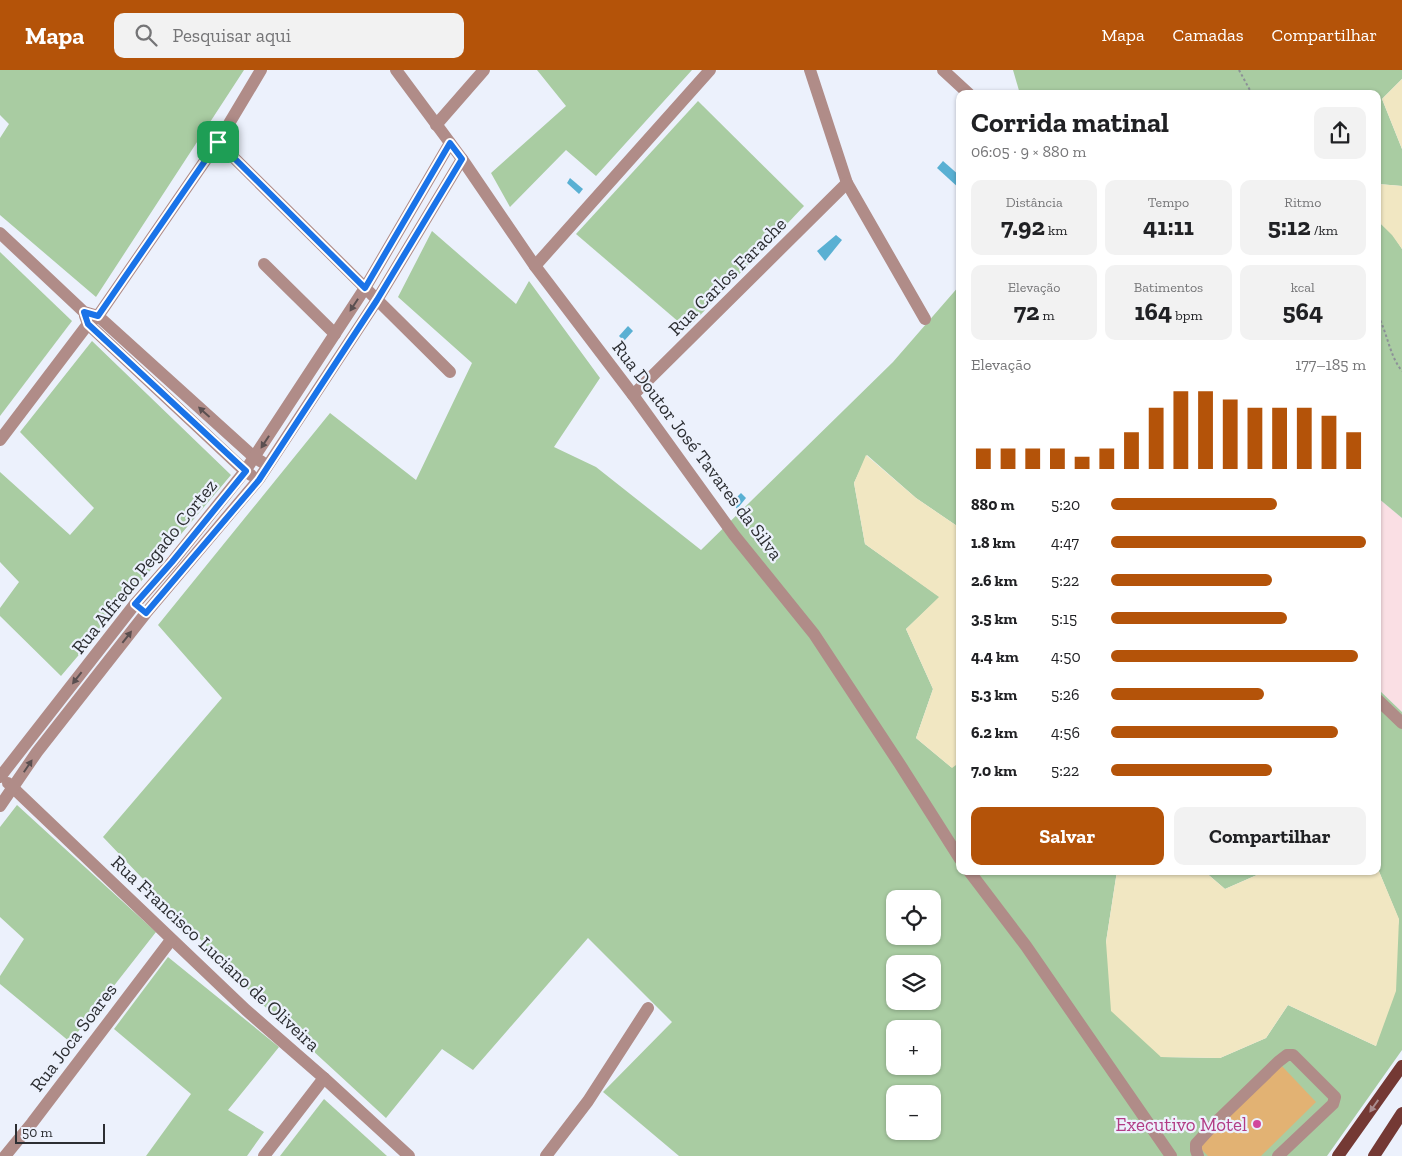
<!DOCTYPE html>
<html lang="pt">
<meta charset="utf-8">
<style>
:root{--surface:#fff;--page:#f2f2f2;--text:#202124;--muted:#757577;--accent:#b45309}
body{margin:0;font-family:"Zilla Slab",serif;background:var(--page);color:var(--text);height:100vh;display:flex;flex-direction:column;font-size:19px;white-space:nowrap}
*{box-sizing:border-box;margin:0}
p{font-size:16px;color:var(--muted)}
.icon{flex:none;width:28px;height:28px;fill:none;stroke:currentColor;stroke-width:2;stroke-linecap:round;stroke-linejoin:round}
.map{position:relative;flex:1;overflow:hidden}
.drawer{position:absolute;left:956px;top:20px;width:425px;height:785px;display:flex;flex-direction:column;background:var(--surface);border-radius:10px;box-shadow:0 1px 4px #0004}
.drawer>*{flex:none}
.controls{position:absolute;left:886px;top:820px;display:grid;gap:10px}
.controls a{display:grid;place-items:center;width:55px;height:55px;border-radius:10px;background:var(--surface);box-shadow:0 1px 4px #0004;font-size:25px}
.scale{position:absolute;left:15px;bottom:12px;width:90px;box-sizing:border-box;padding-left:5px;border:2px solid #2c2e32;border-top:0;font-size:14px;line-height:18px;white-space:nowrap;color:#2c2e32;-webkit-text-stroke:4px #ecf1fc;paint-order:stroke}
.pin{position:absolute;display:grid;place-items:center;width:42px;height:42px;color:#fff;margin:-21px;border-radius:10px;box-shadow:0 2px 8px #0006}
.round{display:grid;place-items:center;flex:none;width:52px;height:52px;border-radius:10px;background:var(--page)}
.head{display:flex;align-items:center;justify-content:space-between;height:85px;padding:0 15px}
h1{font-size:28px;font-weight:700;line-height:38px}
.figures{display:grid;grid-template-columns:repeat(3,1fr);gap:8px;height:85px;padding:5px 15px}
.figures div{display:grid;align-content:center;border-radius:10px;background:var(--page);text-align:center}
.figures b{font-size:25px;font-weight:700}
.figures small{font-size:14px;font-weight:400}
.figures p{font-size:14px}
.chart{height:140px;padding:10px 15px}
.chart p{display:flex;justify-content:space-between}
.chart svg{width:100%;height:90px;margin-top:5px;stroke:var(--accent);stroke-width:6}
.primary-button{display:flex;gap:10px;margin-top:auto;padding:10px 15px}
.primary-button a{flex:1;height:58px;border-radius:10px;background:var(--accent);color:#fff;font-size:20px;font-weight:700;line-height:58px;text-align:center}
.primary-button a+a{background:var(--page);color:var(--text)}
ul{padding:0 15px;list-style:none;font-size:16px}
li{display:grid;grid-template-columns:80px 60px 1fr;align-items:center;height:38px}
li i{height:12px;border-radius:6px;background:var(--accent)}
header{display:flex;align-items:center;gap:30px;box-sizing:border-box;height:70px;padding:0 25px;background:var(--accent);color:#fff}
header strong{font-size:24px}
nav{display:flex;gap:28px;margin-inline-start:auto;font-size:18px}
.search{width:350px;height:45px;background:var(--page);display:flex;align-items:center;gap:12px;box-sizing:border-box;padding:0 18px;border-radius:10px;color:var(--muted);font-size:19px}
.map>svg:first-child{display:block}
.education{fill:#fadfe4}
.green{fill:#a9cca2;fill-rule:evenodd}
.sand{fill:#f1e7c2}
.water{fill:#59b0d3}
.building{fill:#e2b273}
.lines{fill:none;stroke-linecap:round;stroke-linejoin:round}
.path{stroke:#8c9097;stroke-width:2;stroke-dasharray:2.5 2.5;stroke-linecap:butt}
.minor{stroke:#b08c88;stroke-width:12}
.major{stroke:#743934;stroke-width:12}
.oneway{fill:#5a4f50}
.oneway2{fill:#aa8c8e}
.route-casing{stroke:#fff;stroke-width:10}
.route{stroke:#1a73e8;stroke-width:6}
.hotel-dot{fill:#d1479c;stroke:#ecf1fc;stroke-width:2}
.labels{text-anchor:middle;stroke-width:4.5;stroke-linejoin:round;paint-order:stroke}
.street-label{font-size:19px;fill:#2c2e32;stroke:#ecf1fc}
.hotel-label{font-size:19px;fill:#b23c85;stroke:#ecf1fc;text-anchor:end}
</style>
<header>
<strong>Mapa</strong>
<div class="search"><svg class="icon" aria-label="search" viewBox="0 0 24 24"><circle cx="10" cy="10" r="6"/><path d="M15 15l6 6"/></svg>Pesquisar aqui</div>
<nav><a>Mapa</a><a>Camadas</a><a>Compartilhar</a></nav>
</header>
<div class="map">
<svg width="1402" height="1086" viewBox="0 0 1402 1086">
<rect width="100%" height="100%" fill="#ecf1fc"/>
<polygon class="education" points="1378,428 1402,448 1402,642 1378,619"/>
<g class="green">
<polygon points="0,0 244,0 96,227 0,145 0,68 9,54 0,45"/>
<polygon points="537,0 692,0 596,106 566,80 510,137 491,103 566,36"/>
<polygon points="1013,0 1402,0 1402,9 1382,29 1402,79 1402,116 1378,114 1378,24 1020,24"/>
<polygon points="698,31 804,136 687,259 576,164"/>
<polygon points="1378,151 1393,165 1402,179 1402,448 1378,428"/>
<path d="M432 161 516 234 529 211 600 308 554 377 596 397 701 480 893 292 960 215V458L916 428 867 385 854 413 865 474 940 527 906 559 933 619 916 668 951 697 960 692V801H1117L1106 872 1161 987 1220 988 1266 968 1288 935 1376 976 1399 850 1378 799V619L1402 642V980L1327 1086H679L603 1022 672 952 588 868 473 1000 442 979 386 1048 262 934 103 767 222 628 158 555 330 343 416 410 472 293 398 227ZM895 829H932V866H895ZM895 894H932V931H895ZM895 959H932V996H895ZM895 1024H932V1061H895Z"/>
<polygon points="0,182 72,251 0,346"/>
<polygon points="92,271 231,405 61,606 0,546 0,538 19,512 0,492 0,402 70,465 94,438 20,362"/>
<polygon points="17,735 156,862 70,972 0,914 0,906 24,869 0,847 0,757"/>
<polygon points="1204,801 1266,801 1225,819"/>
<polygon points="168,887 279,977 228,1040 264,1062 247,1086 146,1086 191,1024 114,959"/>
<polygon points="324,1029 387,1086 280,1086"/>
</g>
<g class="sand">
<polygon points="1402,9 1402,79 1382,29"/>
<polygon points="1378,114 1402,116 1402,179 1392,165 1378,151"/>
<polygon points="866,385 916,428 960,458 960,692 952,698 916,668 933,619 906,559 939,527 865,474 854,413"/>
<polygon points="1378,799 1399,849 1396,921 1376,976 1288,935 1266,968 1220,988 1161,987 1111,941 1106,872 1117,801 1204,801 1225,819 1266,801 1378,801"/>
</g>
<g class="water">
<polygon points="943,91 960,106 960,119 937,98"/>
<polygon points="570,108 583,119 579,124 567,113"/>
<polygon points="836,165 842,170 825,191 817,181"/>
<polygon points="628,256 633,261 624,271 619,266"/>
<polygon points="741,423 746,428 737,439 732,432"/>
</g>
<polygon class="building" points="1280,994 1316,1032 1261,1086 1208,1086 1198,1076"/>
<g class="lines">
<g class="path">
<polyline points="1239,0 1252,24"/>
<path d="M1378 246C1388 264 1389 285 1402 301"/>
</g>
<g class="minor">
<polyline points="396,0 462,89 535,196 633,325 734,465 814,564 899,693 960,789"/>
<polyline points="810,0 847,113 925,249"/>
<polyline points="943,0 969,24"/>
<polyline points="436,55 484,0"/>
<polyline points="218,72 450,302"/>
<polyline points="0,163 84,242 98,246 255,388 262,392"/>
<polyline points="264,194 335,264"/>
<polyline points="535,196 710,0"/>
<polyline points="85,246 88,254 245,401 251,405"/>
<polyline points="633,325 847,113"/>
<polyline points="0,370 88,254 98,246 218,72 261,0"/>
<polyline points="1378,630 1402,653"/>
<polyline points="0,707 135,534 172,492 245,401 365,218 450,73"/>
<polyline points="8,713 246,940 324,1008 409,1086"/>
<polyline points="0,736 37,682 146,543 259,409 377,230 462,89"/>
<polyline points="969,801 1026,876 1171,1086"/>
<polyline points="5,1086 32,1053 171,870"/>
<polyline points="264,1086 324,1008"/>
<polyline points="546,1086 588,1031 648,938"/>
<polyline points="1198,1086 1196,1080 1196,1074 1216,1052 1278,992 1287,985 1293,985 1335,1027 1333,1034 1278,1086"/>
</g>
<g class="major">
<polyline points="1338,1086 1402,996"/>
<polyline points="1374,1086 1402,1043"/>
</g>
</g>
<defs><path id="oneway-solid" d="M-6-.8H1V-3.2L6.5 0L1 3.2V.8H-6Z" transform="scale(1.25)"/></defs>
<g class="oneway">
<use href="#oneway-solid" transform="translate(354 235) rotate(123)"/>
<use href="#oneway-solid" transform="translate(204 342) rotate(-138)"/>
<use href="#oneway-solid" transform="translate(265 372) rotate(123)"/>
<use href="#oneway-solid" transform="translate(127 567) rotate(-52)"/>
<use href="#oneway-solid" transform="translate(77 608) rotate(128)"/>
<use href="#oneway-solid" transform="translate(28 696) rotate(-56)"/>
</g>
<use class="oneway2" href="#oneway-solid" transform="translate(1374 1036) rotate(125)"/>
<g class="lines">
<defs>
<polygon id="route" points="218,72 365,218 450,73 462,89 377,230 259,410 146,543 135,534 172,492 246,401 88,254 84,242 98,246"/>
</defs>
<use href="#route" class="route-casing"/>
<use href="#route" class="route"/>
</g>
<circle class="hotel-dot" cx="1257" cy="1054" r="5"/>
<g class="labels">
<g class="street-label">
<text transform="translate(727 206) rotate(-45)" y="7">Rua Carlos Farache</text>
<text transform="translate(698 380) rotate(53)" y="7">Rua Doutor José Tavares da Silva</text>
<text transform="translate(144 496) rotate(-51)" y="7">Rua Alfredo Pegado Cortez</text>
<text transform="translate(216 883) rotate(43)" y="7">Rua Francisco Luciano de Oliveira</text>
<text transform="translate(73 967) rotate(-53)" y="7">Rua Joca Soares</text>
</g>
<g class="hotel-label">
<text x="1247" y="1061">Executivo Motel</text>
</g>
</g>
</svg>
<div class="controls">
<a><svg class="icon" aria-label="locate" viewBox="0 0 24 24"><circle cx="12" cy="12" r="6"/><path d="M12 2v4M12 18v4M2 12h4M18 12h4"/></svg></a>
<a><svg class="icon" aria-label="layers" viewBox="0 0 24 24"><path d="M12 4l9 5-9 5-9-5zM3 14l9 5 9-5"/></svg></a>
<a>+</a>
<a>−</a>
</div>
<div class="scale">50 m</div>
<div class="pin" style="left:218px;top:72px;background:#1e9e55"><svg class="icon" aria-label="arrive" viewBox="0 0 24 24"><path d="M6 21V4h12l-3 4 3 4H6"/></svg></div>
<section class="drawer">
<div class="head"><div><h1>Corrida matinal</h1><p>06:05 · 9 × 880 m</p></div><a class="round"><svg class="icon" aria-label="share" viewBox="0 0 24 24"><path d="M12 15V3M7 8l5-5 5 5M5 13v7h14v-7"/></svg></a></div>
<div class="figures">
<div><p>Distância</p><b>7.92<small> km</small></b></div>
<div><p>Tempo</p><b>41:11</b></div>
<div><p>Ritmo</p><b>5:12<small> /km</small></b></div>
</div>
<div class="figures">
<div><p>Elevação</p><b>72<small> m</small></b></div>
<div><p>Batimentos</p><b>164<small> bpm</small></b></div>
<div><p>kcal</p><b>564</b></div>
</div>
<div class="chart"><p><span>Elevação</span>177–185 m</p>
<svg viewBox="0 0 160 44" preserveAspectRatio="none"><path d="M5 44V34M15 44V34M25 44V34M35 44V34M45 44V38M55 44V34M65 44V26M75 44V14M85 44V6M95 44V6M105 44V10M115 44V14M125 44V14M135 44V14M145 44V18M155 44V26"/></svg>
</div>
<ul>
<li><b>880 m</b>5:20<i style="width:65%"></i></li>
<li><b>1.8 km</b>4:47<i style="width:100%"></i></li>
<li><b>2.6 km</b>5:22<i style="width:63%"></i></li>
<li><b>3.5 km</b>5:15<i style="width:69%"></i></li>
<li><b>4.4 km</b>4:50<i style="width:97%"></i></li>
<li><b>5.3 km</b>5:26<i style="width:60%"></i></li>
<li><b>6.2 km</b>4:56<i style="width:89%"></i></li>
<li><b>7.0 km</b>5:22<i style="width:63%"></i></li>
</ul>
<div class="primary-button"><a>Salvar</a><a>Compartilhar</a></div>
</section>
</div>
